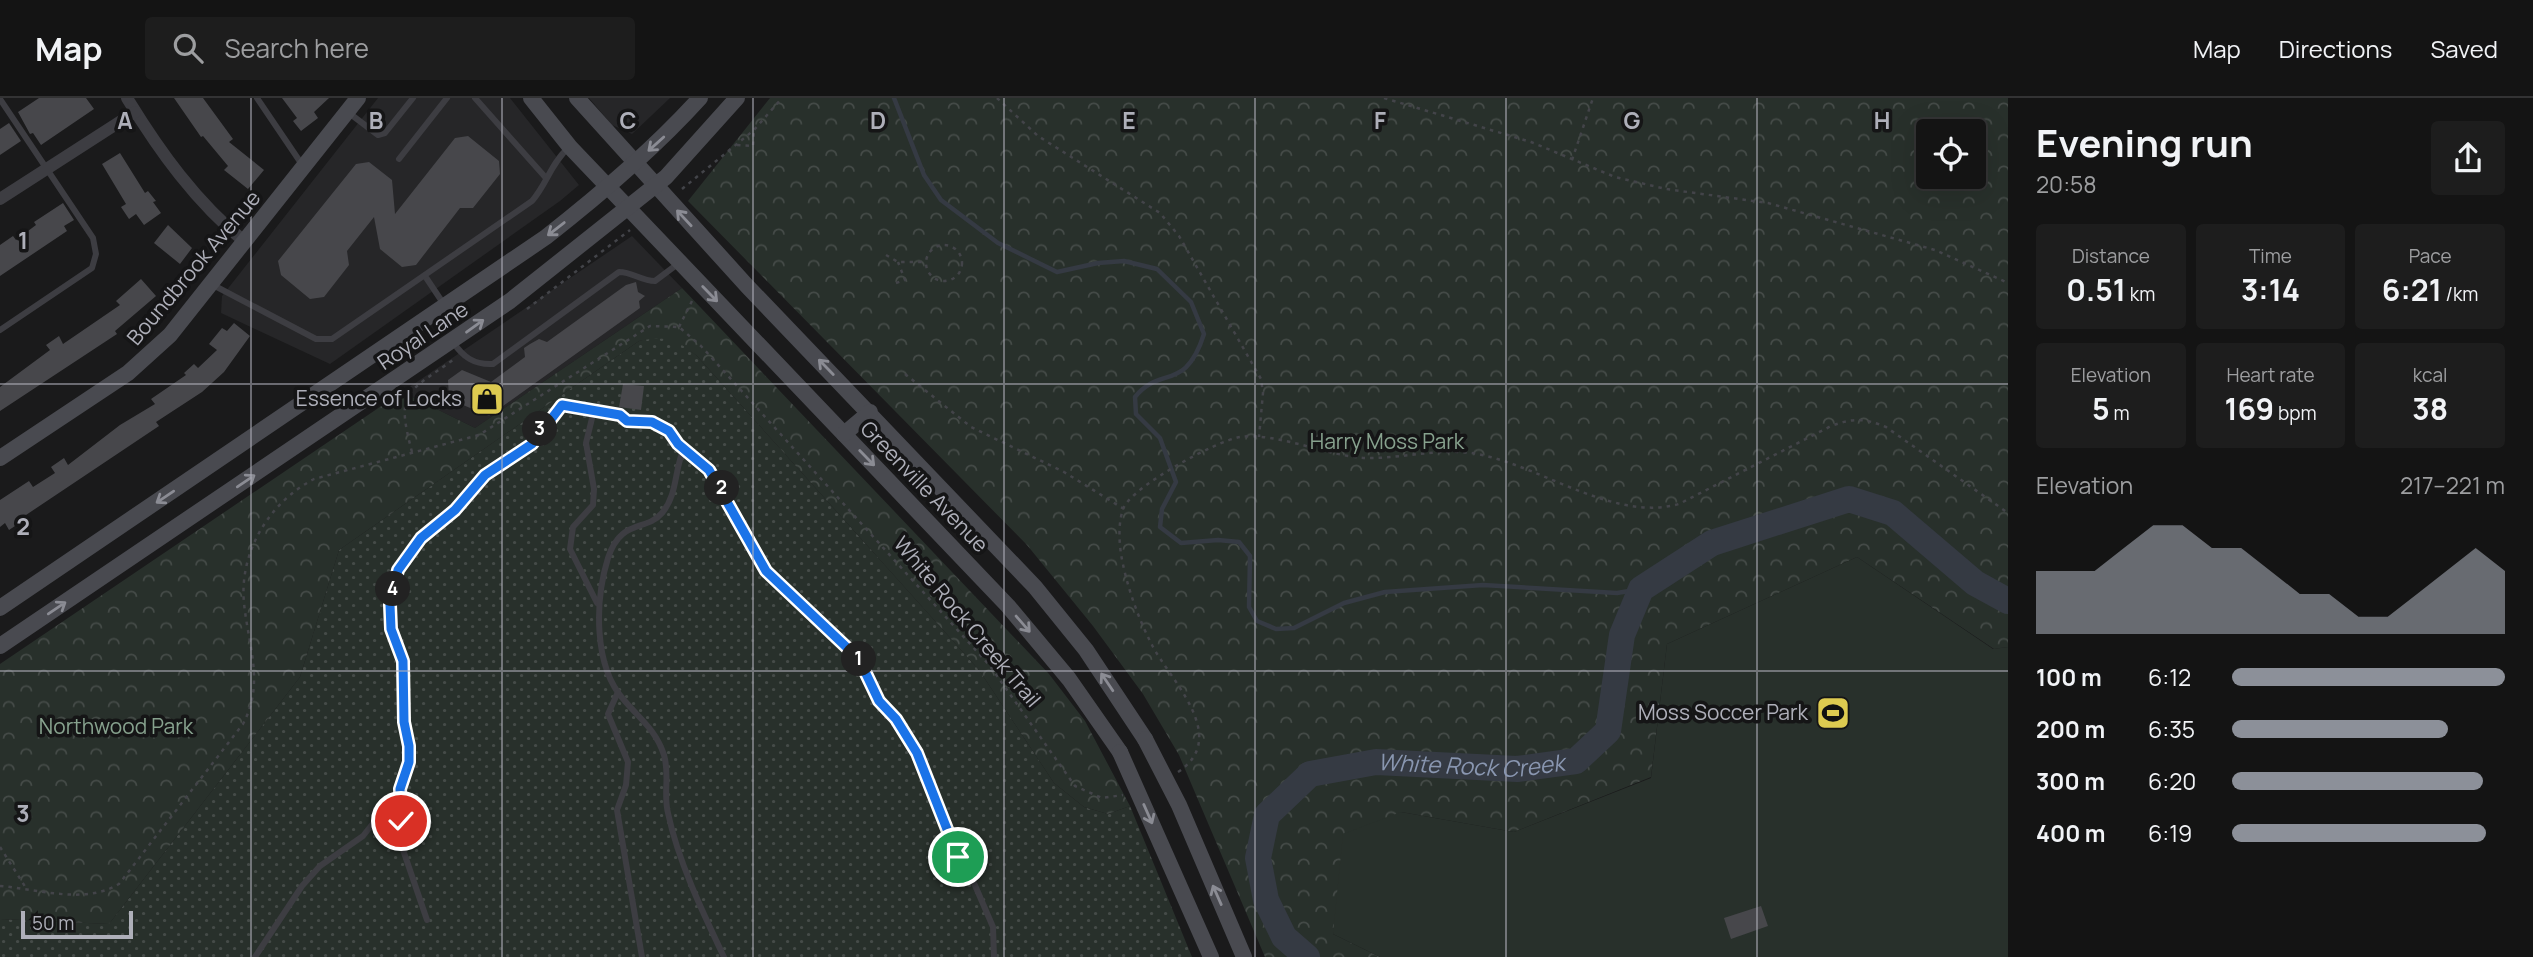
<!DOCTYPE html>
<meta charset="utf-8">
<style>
:root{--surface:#141414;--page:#1d1d1d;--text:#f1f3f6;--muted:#9d9ea0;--line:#333334;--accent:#8c9099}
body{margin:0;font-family:Manrope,sans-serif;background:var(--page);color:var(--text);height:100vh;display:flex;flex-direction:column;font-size:26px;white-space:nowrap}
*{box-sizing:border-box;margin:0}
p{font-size:23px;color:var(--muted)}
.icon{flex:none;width:38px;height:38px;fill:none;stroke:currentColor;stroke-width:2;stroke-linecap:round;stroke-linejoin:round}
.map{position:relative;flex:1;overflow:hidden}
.details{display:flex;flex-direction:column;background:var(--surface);width:525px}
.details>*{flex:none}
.buttons{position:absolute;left:1916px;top:21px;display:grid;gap:14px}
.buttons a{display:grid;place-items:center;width:70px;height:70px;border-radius:7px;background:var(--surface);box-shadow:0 7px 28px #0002,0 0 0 2px var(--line);font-size:35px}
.scale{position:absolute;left:21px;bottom:18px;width:112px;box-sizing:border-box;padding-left:7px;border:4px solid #aeafb9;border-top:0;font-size:19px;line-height:24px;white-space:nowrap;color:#aeafb9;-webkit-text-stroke:5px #151516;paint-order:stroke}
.pin{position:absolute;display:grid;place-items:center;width:60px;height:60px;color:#fff;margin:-30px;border:4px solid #fff;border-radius:50%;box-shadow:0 2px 7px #0007}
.km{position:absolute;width:35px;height:35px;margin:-18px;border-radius:50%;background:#222;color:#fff;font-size:19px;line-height:35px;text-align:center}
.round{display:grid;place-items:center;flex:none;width:74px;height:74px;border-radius:7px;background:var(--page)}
.head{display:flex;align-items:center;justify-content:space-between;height:119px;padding:0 28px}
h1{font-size:38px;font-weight:700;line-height:52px}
.metrics{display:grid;grid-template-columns:repeat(3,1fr);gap:10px;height:119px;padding:7px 28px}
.metrics div{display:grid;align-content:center;border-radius:7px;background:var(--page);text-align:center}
.metrics b{font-size:30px;font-weight:700}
.metrics small{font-size:19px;font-weight:400}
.metrics p{font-size:19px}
.chart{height:196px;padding:14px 28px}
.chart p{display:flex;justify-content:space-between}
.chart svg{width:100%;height:126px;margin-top:7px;fill:var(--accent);opacity:.7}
ul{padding:0 28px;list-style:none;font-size:23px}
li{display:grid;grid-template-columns:112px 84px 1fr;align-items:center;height:52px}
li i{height:18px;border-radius:9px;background:var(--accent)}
header{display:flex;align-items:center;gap:42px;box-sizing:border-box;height:98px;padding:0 35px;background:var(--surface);border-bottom:2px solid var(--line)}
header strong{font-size:33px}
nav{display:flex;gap:38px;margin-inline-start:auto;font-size:24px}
.search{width:490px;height:63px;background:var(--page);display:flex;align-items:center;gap:18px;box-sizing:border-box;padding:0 24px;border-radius:7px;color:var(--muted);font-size:26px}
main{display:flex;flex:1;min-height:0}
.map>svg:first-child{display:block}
.built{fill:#262628}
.grass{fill:url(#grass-dots)}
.forest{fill:url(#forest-crowns);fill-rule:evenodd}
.pitch{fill:#28302b}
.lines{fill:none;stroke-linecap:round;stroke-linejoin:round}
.stream{stroke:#353a43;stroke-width:4.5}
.river{stroke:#353a43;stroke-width:26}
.building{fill:#47474b}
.path{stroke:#434449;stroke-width:2.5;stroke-dasharray:3.5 5;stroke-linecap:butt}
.lane{stroke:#3d3d42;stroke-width:6}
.street{stroke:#3d3d42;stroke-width:12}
.secondary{stroke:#494a50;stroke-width:16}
.secondary-bridge{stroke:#494a50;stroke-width:16}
.oneway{stroke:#8b8c94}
.route-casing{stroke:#fff;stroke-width:14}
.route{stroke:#1a73e8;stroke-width:9}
.grid{fill:none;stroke:#aeafb9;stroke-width:2;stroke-opacity:0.55}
.labels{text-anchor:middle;stroke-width:7;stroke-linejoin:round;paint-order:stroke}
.street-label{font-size:21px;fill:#aeafb9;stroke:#151516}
.poi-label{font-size:21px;fill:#aeafb9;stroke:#151516;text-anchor:end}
.park-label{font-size:21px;fill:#87a28e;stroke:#151516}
.water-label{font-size:23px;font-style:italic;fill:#8996b0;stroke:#151516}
.grid-label{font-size:23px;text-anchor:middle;font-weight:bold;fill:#aeafb9;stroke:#151516;stroke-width:7;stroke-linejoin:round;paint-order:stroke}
</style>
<header>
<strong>Map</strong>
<div class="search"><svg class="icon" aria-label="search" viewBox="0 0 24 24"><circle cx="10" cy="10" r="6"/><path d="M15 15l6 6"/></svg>Search here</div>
<nav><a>Map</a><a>Directions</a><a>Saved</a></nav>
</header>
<main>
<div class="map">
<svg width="2008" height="859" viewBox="0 0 2008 859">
<defs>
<pattern id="grass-dots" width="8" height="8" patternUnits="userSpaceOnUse" patternTransform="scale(1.75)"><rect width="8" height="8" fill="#28302b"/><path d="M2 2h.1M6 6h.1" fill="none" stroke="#454b48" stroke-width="1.8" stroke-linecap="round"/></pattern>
<pattern id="forest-crowns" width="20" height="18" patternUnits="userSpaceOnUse" patternTransform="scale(1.75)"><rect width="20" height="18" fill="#28302b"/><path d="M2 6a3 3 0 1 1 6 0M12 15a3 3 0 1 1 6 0" fill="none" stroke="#454b48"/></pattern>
</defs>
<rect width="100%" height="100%" fill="#1a1a1b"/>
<g class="built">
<polygon points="378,0 510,0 579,87 560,103 330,266 221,215 222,198"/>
<polygon points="589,0 670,0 632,36 612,27"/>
<polygon points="632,138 682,190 475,330 402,294"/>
</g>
<polygon class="grass" points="658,238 679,243 697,258 979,572 1054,685 1084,709 1108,716 1130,708 1192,859 0,859 0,821 109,826 300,579 339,452 639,243"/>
<g class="forest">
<path d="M770 0H2008V549L1994 551 1857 459 1667 546 1651 679 1514 734 1401 714 1333 836 1380 859H1265L1179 657 1143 596 1093 528 1027 447 688 103ZM1928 33H1974V79H1928Z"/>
<path d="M682 190 1049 576 1085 623 1130 708 1108 716 1084 709 1054 685 979 572 697 258C677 241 664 237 639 243L339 452 300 579 109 826 0 821V566L402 294 475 330Z"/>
</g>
<polygon class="pitch" points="1857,459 1993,551 2008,549 2008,859 1380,859 1333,836 1343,736 1401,714 1514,734 1651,680 1667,546"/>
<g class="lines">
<path class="stream" d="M894 0 924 77 941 102 998 145 1057 174 1098 165 1124 163 1157 171 1191 204 1204 236C1185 295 1161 267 1135 299L1136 316 1160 340 1176 384 1162 411 1160 429 1181 445 1218 442 1239 444 1250 458 1249 509 1257 523 1276 531 1294 530 1344 505 1385 494 1483 487 1617 495 1641 491"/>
<path class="river" id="s1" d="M1307 859 1284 839 1266 802 1258 760 1267 717 1310 676 1376 664 1517 671 1576 663 1608 633 1622 537 1641 491 1712 445 1849 401 1893 415 1975 485 2008 503"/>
</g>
<g class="building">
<polygon points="39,0 86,0 94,11 41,47 33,35 30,36 18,14"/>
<polygon points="174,0 203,0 233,41 229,44 264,72 248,91 224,72 228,68 203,38 201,39"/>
<polygon points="282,0 329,0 314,14 318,20 301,33 293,23 297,20"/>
<polygon points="9,25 21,43 0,57 0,31"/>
<polygon points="468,38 499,63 500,76 473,110 460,110 416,167 402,169 380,151 374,119 347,153 349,167 324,199 310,201 281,177 278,163 356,66 369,64 392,82 395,116 455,40"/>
<polygon points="120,55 145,95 148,93 156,103 153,104 161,115 144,127 136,116 129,121 121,109 126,106 102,66"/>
<polygon points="63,105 74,122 64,128 67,133 0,178 0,147 13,138 16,142 36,127 34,124"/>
<polygon points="168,127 192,150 180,166 154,145"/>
<polygon points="141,181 156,198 115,233 117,236 0,313 0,289 50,252 46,247 59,238 63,246 120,207 116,203"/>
<polygon points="636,184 638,194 645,198 639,203 640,210 489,318 449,301 448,282 462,272 491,284 525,259 524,250 530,246 539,241 547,244 626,187"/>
<polygon points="234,225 250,238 224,274 202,294 156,324 159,328 26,417 27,420 9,432 5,425 0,429 0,402 29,383 33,389 55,375 51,369 64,360 68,367 120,327 155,306 151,301 186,277 184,275 194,266 198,270 217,252 209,246 222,230 227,233"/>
<polygon points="623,286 644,288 641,312 619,309"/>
<polygon points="1761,808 1768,828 1731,841 1724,820"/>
</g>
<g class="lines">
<g class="path">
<polyline points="997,0 1038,38 1160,115 1179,138 1261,281 1263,295 1259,339"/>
<polyline points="1384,0 1531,44 1615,79 1666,91 1768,105 1935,152 2008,185"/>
<polyline points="737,47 753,48 754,32"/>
<polyline points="1572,62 1593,0"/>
<polyline points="682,91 754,32 782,0"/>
<circle cx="944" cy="165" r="18"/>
<polyline points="886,157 898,164 925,164"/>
<polyline points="896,185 905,182 898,164"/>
<polyline points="527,211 630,132"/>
<polyline points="679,229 693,201"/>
<polyline points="905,276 971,329 1064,374 1124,411"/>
<path d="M412 354C396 294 405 296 453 262"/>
<path d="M1178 674C1231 639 1170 582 1152 547 1138 520 1126 486 1121 456 1119 442 1118 423 1124 409 1135 387 1216 343 1240 339 1276 334 1327 358 1365 360 1404 361 1443 348 1482 357 1544 370 1615 424 1679 406L1831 328C1853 320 1864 320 1886 329L2008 415"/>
<polyline points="0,749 26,790"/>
<path d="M0 788C39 791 84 807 119 786L243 626C265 585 248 547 244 505 239 453 270 404 314 381L479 337 650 228 679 229 701 248 990 568 1075 688 1102 700 1123 697"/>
</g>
<g class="lane">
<polyline points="257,0 303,68"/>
<polyline points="475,0 546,80"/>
<polyline points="0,1 93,140 96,156 92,170 0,232"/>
<polyline points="349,15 378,37 385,35 413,0"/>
<polyline points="399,61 447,0"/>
<polyline points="425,178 443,205"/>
<path d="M213 187 316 241H332L532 103C547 86 550 67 568 50"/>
<path d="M453 244C463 259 474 267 493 266L619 174C633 174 641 183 655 183L679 165"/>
<polyline points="594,312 586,345 594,391 593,407 573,429 570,451 597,505"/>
<path d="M684 350C674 372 678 396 662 415 646 434 621 420 608 460 595 502 593 568 624 602 640 621 656 632 664 657 670 677 663 696 668 715 678 763 703 815 724 859"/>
<polyline points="618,594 608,616 628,664 626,687 617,712 642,859"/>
<polyline points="400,693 399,740 427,822"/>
<polyline points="255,859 302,788 320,768 363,738 400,691 409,664 409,648 404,624 403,563 391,531 390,507 398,472 405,458 421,440 455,412 485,377 532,346 562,307 620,317 627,323 652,324 669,333 678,346 709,372 766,473 859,561 879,603 896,621 917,655 935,698 944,729 974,785 993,829 994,859"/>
</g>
<g class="street">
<path d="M127 0C160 54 196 104 245 144"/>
<polyline points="0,101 135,14"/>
</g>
<g class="secondary">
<polyline points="531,0 570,49 1008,508 1069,581 1120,654"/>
<polyline points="577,0 747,188 1035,489 1086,552 1145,641"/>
<polyline points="844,336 870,314"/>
<polyline points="0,360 128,275 170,237 358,0"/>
<path d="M0 510 546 139C601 96 653 52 700 0"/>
<polyline points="0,548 510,203 666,79 737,0"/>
</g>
<g class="secondary-bridge">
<polyline points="1145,641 1179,707 1244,859"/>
<polyline points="1120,654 1211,859"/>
</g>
</g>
<defs><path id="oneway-shaft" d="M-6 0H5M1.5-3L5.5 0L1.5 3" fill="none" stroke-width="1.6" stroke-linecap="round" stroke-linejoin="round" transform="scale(1.75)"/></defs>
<g class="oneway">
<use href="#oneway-shaft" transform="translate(656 46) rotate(138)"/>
<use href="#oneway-shaft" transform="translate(684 120) rotate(-133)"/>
<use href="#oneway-shaft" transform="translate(556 131) rotate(142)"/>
<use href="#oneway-shaft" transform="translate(710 196) rotate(46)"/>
<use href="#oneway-shaft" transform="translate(475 228) rotate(-36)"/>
<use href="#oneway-shaft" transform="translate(826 269) rotate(-134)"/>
<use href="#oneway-shaft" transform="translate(867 360) rotate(46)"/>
<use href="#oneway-shaft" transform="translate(246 383) rotate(-34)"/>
<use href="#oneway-shaft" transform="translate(165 399) rotate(146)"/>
<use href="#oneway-shaft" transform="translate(57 510) rotate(-34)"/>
<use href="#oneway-shaft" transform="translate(1023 526) rotate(49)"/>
<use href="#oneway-shaft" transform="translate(1107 584) rotate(-124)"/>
<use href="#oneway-shaft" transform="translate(1148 716) rotate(66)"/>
<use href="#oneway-shaft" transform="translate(1217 797) rotate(-114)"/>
</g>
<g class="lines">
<defs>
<polyline id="route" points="401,723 400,691 409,664 409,648 404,624 403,563 391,531 390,507 398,472 421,440 455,412 485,377 532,346 562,307 620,317 627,323 652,324 669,333 678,346 709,372 766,473 859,561 879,603 896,621 917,655 958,759"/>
</defs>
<use href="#route" class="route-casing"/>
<use href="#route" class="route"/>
</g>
<path class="grid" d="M251 0V859M502 0V859M753 0V859M1004 0V859M1255 0V859M1506 0V859M1757 0V859M0 286H2008M0 573H2008"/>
<defs>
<symbol id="shop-square" viewBox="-11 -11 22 22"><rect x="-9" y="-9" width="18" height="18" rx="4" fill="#ddca50" stroke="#151516"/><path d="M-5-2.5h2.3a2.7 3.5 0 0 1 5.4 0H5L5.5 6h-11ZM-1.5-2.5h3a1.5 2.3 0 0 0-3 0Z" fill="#111"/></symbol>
<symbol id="stadium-square" viewBox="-11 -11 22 22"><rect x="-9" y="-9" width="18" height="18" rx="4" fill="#ddca50" stroke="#151516"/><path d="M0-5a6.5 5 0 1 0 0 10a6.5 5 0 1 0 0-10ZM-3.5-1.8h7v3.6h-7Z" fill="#111"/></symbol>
</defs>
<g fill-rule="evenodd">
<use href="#shop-square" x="468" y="282" width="38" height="38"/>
<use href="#stadium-square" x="1814" y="596" width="38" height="38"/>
</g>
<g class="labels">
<g class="street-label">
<text transform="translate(194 170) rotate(-50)" y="7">Boundbrook Avenue</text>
<text transform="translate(423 238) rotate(-34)" y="7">Royal Lane</text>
<text transform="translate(924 389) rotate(46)" y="7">Greenville Avenue</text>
<text transform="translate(967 524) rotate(50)" y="7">White Rock Creek Trail</text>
</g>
<g class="poi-label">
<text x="462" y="308">Essence of Locks</text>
<text x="1808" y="622">Moss Soccer Park</text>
</g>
<g class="park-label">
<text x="1387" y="351">Harry Moss Park</text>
<text x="116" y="636">Northwood Park</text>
</g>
<g class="water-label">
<text dy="8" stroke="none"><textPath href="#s1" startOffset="380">White Rock Creek</textPath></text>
</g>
</g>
<g class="grid-label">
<text x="125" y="31">A</text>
<text x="376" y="31">B</text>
<text x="628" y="31">C</text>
<text x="878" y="31">D</text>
<text x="1129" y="31">E</text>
<text x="1380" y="31">F</text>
<text x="1632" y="31">G</text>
<text x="1882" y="31">H</text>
<text x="23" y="151">1</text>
<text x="23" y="437">2</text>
<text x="23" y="724">3</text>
</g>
</svg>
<div class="buttons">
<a><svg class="icon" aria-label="locate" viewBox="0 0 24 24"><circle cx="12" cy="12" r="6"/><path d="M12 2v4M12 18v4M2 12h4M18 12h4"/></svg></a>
</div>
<div class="scale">50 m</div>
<div class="pin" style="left:958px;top:759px;background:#1e9e55"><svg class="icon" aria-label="arrive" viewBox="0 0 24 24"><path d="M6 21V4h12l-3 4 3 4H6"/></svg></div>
<div class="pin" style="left:401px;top:723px;background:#d93025"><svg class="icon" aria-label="check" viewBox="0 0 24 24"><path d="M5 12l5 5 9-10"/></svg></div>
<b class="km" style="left:859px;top:561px">1</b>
<b class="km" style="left:722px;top:390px">2</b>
<b class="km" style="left:540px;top:331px">3</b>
<b class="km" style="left:393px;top:491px">4</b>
</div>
<section class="details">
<div class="head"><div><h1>Evening run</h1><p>20:58</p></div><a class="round"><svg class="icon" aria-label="share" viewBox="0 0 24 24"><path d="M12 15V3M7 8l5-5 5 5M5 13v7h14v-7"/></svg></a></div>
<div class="metrics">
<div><p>Distance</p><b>0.51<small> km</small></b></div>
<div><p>Time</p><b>3:14</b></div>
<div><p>Pace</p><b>6:21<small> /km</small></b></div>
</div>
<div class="metrics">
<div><p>Elevation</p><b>5<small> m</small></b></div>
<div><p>Heart rate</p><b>169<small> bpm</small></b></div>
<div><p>kcal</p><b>38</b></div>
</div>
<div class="chart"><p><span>Elevation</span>217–221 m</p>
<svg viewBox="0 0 160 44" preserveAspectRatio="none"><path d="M0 44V22L10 22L20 22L30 14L40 6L50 6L60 14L70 14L80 22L90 30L100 30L110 38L120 38L130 30L140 22L150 14L160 22V44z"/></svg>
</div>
<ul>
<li><b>100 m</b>6:12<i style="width:100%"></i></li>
<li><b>200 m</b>6:35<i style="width:79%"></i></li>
<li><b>300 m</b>6:20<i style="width:92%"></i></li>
<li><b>400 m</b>6:19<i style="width:93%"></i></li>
</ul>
</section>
</main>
